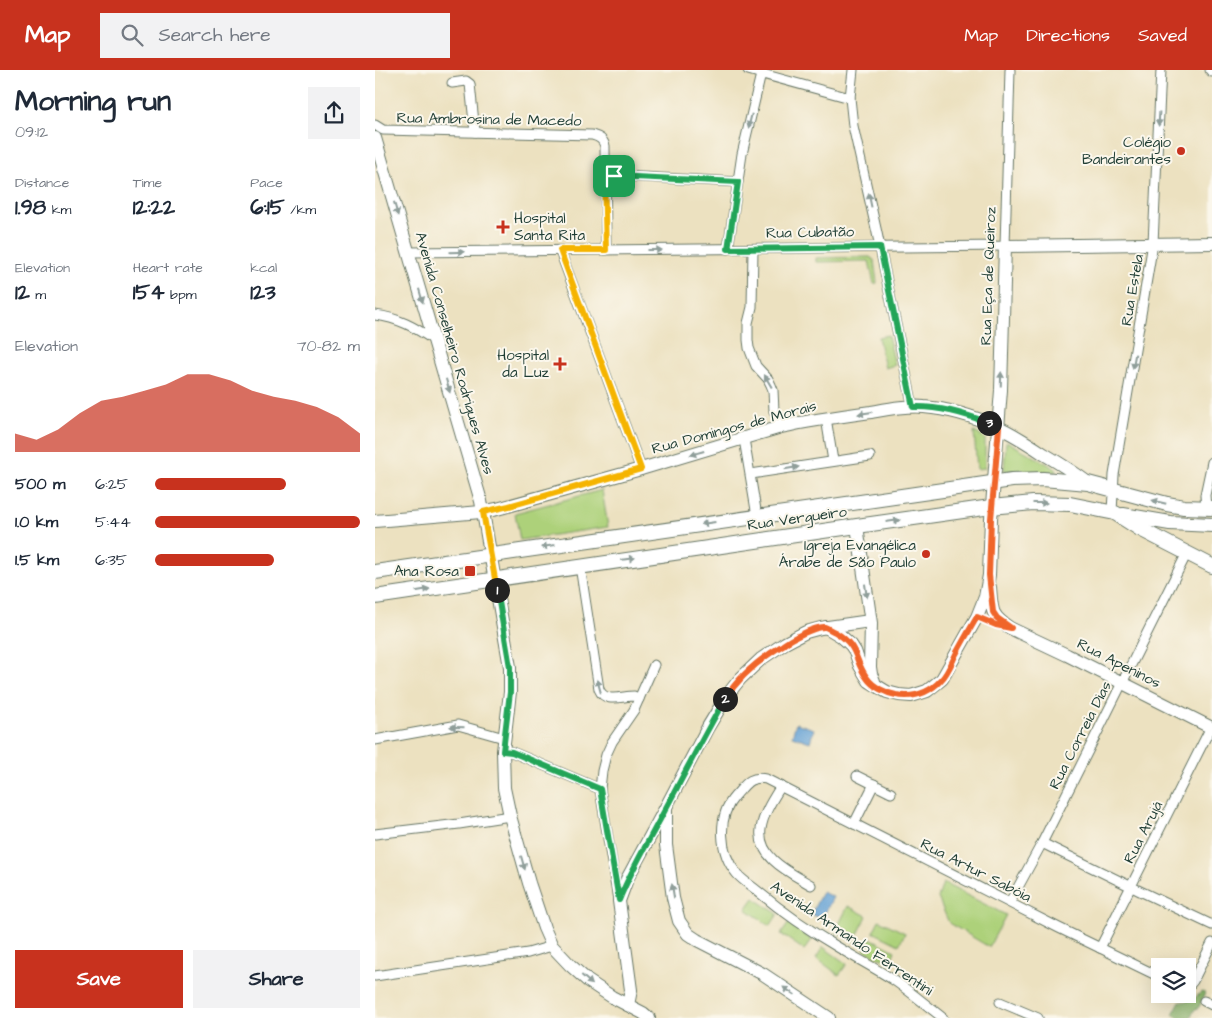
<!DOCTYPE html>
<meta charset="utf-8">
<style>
:root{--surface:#fff;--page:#f2f2f3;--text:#1f2937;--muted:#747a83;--accent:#c8321e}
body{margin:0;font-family:"Architects Daughter",sans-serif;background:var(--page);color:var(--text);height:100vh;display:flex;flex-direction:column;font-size:19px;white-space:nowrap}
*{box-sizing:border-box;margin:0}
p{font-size:16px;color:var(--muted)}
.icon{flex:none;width:28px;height:28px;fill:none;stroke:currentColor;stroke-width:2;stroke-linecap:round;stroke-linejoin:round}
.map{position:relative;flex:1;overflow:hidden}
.details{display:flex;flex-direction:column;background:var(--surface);width:375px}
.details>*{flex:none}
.buttons{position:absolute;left:776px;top:888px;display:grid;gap:10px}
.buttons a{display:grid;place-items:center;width:45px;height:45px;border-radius:0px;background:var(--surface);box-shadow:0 5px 20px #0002;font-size:25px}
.pin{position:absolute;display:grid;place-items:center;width:42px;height:42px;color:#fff;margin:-21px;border-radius:10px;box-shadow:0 2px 8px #0006}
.km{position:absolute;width:25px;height:25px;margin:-12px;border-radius:50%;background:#222;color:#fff;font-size:14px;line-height:25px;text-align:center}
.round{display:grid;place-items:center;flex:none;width:52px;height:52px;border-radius:0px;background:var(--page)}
.overview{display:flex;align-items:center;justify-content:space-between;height:85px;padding:0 15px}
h1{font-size:28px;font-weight:700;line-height:38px}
.figures{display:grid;grid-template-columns:repeat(3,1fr);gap:8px;height:85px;padding:5px 15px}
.figures div{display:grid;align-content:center}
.figures b{font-size:21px;font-weight:700}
.figures small{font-size:14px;font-weight:400}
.figures p{font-size:14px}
.chart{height:140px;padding:10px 15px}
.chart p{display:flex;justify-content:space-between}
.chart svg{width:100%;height:90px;margin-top:5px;fill:var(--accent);opacity:.7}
.action{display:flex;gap:10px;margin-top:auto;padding:10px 15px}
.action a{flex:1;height:58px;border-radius:0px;background:var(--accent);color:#fff;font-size:20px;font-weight:700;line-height:58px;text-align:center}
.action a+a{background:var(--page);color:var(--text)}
ul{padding:0 15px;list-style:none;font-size:16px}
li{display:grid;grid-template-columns:80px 60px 1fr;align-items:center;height:38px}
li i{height:12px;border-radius:6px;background:var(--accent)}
header{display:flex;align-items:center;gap:30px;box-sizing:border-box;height:70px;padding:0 25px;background:var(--accent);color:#fff}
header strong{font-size:24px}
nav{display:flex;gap:28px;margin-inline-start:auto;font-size:18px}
.search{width:350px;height:45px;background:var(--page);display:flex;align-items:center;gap:12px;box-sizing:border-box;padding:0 18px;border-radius:0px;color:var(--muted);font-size:19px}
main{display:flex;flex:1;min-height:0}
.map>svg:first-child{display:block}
.green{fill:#add17a;stroke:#668757}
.forest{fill:#8ab36a;stroke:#54784f}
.water{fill:#619fd3;stroke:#406e84}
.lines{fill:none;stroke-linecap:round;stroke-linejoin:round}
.street-casing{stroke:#677665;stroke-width:11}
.secondary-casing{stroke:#677665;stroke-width:14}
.primary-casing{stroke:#677665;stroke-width:16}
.street{stroke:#fff;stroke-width:9}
.secondary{stroke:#fff;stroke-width:12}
.primary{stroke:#fff;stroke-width:14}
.oneway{fill:#8f9e9a}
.split-1-casing{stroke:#fff;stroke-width:10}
.split-2-casing{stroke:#fff;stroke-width:10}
.split-3-casing{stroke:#fff;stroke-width:10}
.split-4-casing{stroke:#fff;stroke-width:10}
.split-1{stroke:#f5b400;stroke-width:6}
.split-2{stroke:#22a559;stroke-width:6}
.split-3{stroke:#f0652b;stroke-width:6}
.split-4{stroke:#22a559;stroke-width:6}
.poi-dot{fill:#c8321e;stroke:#fbf7ec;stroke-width:2}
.labels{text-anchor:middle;stroke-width:4;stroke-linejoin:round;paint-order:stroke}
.street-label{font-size:15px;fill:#1f3d34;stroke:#fbf7ec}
.poi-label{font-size:15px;fill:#1f3d34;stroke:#fbf7ec;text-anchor:end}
</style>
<header>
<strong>Map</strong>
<div class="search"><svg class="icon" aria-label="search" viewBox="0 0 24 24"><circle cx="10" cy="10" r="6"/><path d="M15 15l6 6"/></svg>Search here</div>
<nav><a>Map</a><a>Directions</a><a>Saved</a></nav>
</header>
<main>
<section class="details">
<div class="overview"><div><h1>Morning run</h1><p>09:12</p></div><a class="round"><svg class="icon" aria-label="share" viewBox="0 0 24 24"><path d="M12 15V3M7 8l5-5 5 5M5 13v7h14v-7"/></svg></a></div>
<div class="figures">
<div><p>Distance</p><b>1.98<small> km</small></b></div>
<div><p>Time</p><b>12:22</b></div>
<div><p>Pace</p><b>6:15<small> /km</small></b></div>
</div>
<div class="figures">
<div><p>Elevation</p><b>12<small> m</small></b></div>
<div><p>Heart rate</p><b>154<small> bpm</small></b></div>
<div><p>kcal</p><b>123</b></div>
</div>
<div class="chart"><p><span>Elevation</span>70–82 m</p>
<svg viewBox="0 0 160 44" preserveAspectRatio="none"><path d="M0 44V35L10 38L20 33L30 25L40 19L50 17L60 14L70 11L80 6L90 6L100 9L110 14L120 17L130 19L140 22L150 27L160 35V44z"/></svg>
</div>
<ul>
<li><b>500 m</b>6:25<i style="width:64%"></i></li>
<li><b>1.0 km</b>5:44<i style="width:100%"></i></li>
<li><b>1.5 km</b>6:35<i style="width:58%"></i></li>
</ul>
<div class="action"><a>Save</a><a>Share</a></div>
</section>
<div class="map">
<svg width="837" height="948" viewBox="0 0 837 948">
<rect width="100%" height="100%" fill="#fbf7ec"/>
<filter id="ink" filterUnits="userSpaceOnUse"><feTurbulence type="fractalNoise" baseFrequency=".02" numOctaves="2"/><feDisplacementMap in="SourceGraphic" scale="10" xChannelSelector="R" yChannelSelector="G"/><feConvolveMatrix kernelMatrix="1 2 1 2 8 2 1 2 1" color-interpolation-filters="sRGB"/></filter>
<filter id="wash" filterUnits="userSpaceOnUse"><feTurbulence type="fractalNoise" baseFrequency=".0096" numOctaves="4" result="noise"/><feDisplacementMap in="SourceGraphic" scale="20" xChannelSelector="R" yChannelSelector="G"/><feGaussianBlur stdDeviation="1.12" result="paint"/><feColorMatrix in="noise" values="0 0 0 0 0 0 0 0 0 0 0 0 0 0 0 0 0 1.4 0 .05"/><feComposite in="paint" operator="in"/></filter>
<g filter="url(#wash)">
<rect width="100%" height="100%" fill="#ece1c0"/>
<g class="green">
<polygon points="495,187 499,190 502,213 499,214 494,191 441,192 441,188"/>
<polygon points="513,265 520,295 510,298 503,267"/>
<polygon points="599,362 607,366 610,369 610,398 602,399"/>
<polygon points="631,372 633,372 678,397 682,400 681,402 630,401 629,399"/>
<polygon points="227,420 233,457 145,470 140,443"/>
<polygon points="568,813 631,845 614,877 574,853 563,828"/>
<polygon points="379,828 403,844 395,856 371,839"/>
<polygon points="473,836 492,846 479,872 460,862"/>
<polygon points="504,850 530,863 524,875 498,862"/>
<polygon points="414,853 437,870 429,880 406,864"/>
<polygon points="495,868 520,881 515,893 489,880"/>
<polygon points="448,877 472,894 464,905 441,888"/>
</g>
<path class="forest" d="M826 922 830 923 824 937 819 940 815 948H804L798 944 805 931C814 933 821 928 826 922Z"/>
<g class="water">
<polygon points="421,653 439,659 435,672 417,666"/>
<polygon points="447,822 458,827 447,849 436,844"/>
</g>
</g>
<g filter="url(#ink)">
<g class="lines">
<defs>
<g id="street">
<polyline points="373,0 475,28"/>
<polyline points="478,0 475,28 478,56 502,163 538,337"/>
<polyline points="835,0 837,2"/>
<polyline points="77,13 91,11 95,14 100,62"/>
<path d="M0 55 8 60 217 65C224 67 228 69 230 76L231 180"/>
<polyline points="229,105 363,112"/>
<polyline points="353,179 367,84 386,4"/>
<polyline points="378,179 377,237 373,253 373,270 374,278 381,296 393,309 396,315 398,320 399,341 406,357"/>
<polyline points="185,181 266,399"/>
<polyline points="33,182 630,176 635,0"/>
<path d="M0 245C24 248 39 257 59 270"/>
<polyline points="451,348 458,391"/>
<polyline points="369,369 382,446"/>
<polyline points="376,404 495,386"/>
<polyline points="831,438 830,425 837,392"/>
<polyline points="737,442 739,405 778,173 786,0"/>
<path d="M205 496 224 619C230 634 247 626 259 626L264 629"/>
<polyline points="0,670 83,655 129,668"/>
<polyline points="128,681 137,682 225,719"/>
<polyline points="482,706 516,723"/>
<path d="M406 716C398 729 388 744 386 759 382 788 416 803 436 815"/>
<polyline points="479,754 499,714"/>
<polyline points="0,764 84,754 135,746"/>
<polyline points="667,773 765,821 837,855"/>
<polyline points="243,830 225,719 227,701 231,685 237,672 259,640 279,595"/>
<polyline points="635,832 667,773 812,483"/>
<polyline points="725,878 836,657"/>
<polyline points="0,906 153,883 177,876"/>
<polyline points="812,918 818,911 837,873"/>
<polyline points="829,931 837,935"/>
<polyline points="625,932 663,948"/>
<path d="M568 948C551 935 535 921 517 909 498 897 479 887 461 876 434 860 409 843 385 823 378 817 368 811 362 804 344 783 342 746 360 726 370 715 375 705 391 709L684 858 785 907"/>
</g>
<g id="secondary">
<polyline points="0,68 106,431 135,597 135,622 128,681 129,718 135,746 154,813 169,858 177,876 195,895 213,911 237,927 268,943 274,948"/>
<path d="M0 451 106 442 122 439 266 399 406 357C436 350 466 346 496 342 513 339 532 335 549 337 574 339 600 347 623 357 639 364 654 374 669 384 684 393 699 402 713 413"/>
<polyline points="482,456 496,553 495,597 496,604 499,611"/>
<path d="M615 517C617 540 615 545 635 558L692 585 837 658"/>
<polyline points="451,557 466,566 476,575 480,581 485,596 494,611 512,622 524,625 536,626 552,621 567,609 602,547 610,527 614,505 616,449 626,320 630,176 837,173"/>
<polyline points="291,740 291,775 298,828 304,851 313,864 322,870 388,904 454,948"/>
<polyline points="253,935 256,920 244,831 252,809 291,737 333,657 353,624 365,609 386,589 410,573 431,562 446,558 495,551"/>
</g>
<g id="primary">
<polyline points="748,445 795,453 837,455"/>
<polyline points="0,502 637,410 668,409 713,413 792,434 809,437 837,438"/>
<polyline points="0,527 482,456 616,437 658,433 695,434 740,443 765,459 837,496"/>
</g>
</defs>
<use href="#street" class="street-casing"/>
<use href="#secondary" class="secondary-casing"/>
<use href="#primary" class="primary-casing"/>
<use href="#street" class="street"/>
<use href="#secondary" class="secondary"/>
<use href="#primary" class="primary"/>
</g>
<defs><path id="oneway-solid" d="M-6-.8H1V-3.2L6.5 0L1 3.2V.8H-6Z" transform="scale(1.25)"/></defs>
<g class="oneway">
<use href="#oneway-solid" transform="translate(784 49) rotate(93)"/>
<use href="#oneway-solid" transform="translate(375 51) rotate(104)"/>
<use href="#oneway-solid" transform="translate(495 130) rotate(-102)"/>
<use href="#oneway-solid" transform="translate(21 139) rotate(74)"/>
<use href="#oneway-solid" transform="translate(280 180)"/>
<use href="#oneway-solid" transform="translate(82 182) rotate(-1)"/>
<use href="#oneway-solid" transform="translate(46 226) rotate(74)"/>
<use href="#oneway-solid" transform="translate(759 291) rotate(100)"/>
<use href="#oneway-solid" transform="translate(626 309) rotate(-88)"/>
<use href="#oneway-solid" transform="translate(393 311) rotate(-120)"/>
<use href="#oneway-solid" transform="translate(73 316) rotate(74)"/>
<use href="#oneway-solid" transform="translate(490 343) rotate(172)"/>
<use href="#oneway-solid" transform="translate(322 383) rotate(164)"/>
<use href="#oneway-solid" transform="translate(417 398) rotate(-9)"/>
<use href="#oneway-solid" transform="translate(784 432) rotate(-166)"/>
<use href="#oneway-solid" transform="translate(665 433)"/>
<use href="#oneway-solid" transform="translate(518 451) rotate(-8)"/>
<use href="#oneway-solid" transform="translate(333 453) rotate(172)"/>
<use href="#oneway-solid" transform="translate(173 476) rotate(172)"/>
<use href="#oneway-solid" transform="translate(253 489) rotate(-8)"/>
<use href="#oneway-solid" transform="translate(48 520) rotate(-9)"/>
<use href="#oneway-solid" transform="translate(491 521) rotate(82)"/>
<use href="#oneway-solid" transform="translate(224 616) rotate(-105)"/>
<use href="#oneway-solid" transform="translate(82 657) rotate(-179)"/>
<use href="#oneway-solid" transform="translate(148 793) rotate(74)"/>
<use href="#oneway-solid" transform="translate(298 821) rotate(-99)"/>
<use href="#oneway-solid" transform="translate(212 910) rotate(41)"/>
<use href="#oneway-solid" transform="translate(414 921) rotate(-147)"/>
</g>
</g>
<g class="lines" filter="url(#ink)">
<defs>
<polyline id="split-1" points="122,520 108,442 134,436 266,399 185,180 231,180 229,105 239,106"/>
<path id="split-2" d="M122 520 135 597V622L128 681 137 682 225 719 244 830C257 798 275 769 291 738 311 701 329 665 350 629"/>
<path id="split-3" d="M350 629C364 606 385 589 408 575 416 569 440 556 450 557 453 558 457 561 460 562 485 577 478 589 492 608 498 617 511 623 521 625 538 628 554 623 566 610 573 603 577 592 581 584 588 571 595 559 602 547L621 555 636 558 622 548 618 542 614 505 616 449 624 357 614 353"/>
<path id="split-4" d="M239 106 363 112 353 179 505 177 538 337C563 336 591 344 614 353"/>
</defs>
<use href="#split-1" class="split-1-casing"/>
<use href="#split-2" class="split-2-casing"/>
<use href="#split-3" class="split-3-casing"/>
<use href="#split-4" class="split-4-casing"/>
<use href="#split-1" class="split-1"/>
<use href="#split-2" class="split-2"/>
<use href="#split-3" class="split-3"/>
<use href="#split-4" class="split-4"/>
</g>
<g class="poi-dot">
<circle cx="806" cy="81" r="5"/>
<path d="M125.5 149.5h5v5h5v5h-5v5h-5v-5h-5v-5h5z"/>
<path d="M182.5 286.5h5v5h5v5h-5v5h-5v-5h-5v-5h5z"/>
<circle cx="551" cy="484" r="5"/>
<rect x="89" y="495" width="12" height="12" rx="2.5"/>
</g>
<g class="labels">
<g class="street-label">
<text transform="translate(114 49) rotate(1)" y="5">Rua Ambrosina de Macedo</text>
<text transform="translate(435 162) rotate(-1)" y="5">Rua Cubatão</text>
<text transform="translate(613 206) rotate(-88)" y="5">Rua Eça de Queiroz</text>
<text transform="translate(757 220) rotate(-80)" y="5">Rua Estela</text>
<text transform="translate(80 283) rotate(74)" y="5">Avenida Conselheiro Rodrigues Alves</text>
<text transform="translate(359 357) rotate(-15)" y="5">Rua Domingos de Morais</text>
<text transform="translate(422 448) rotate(-8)" y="5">Rua Vergueiro</text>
<text transform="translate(744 593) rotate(27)" y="5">Rua Apeninos</text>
<text transform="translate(705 665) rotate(-63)" y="5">Rua Correia Dias</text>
<text transform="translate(768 762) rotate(-63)" y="5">Rua Arujá</text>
<text transform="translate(601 800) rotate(27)" y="5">Rua Artur Sabóia</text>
<text transform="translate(477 868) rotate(34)" y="5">Avenida Armando Ferrentini</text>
</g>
<g class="poi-label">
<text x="796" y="77">Colégio<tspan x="796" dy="17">Bandeirantes</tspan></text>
<text x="139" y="153" text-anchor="start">Hospital<tspan x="139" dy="17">Santa Rita</tspan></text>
<text x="174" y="290">Hospital<tspan x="174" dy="17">da Luz</tspan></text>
<text x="541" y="480">Igreja Evangélica<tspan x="541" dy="17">Árabe de São Paulo</tspan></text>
<text x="84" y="506">Ana Rosa</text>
</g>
</g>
</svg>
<div class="buttons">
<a><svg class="icon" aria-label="layers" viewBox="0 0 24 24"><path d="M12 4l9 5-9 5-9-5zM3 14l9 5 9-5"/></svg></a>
</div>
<div class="pin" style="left:239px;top:106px;background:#1e9e55"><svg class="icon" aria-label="arrive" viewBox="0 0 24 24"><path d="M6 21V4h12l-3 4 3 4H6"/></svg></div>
<b class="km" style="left:122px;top:520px">1</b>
<b class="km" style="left:350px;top:629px">2</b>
<b class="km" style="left:614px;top:353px">3</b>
</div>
</main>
